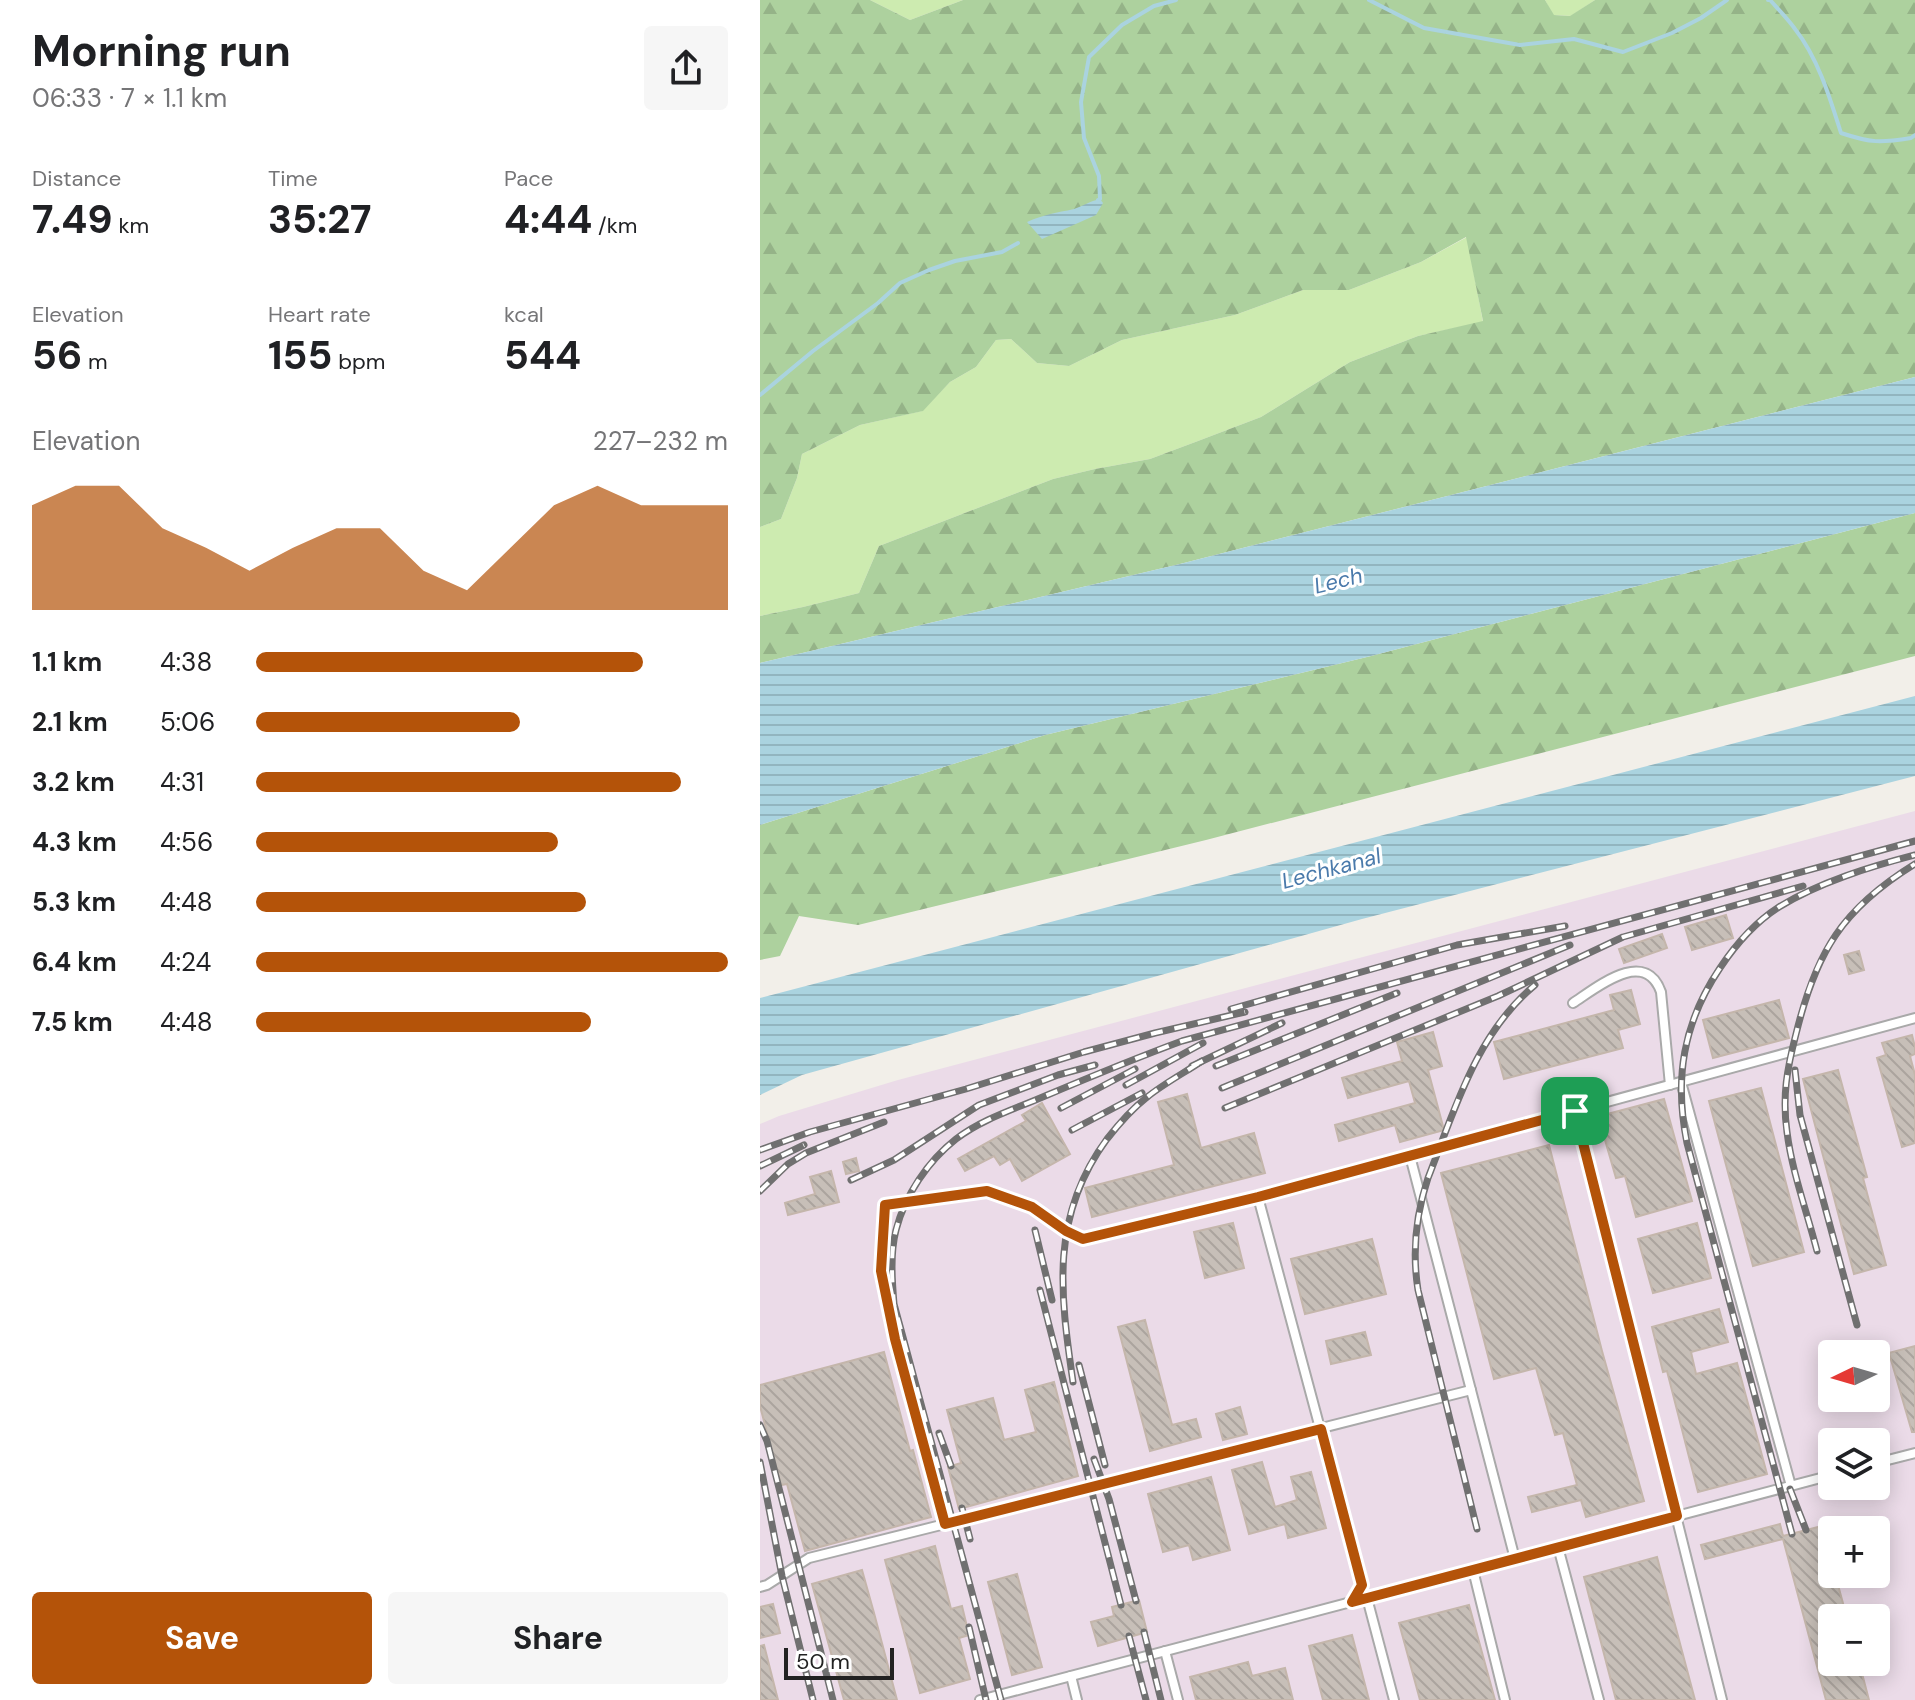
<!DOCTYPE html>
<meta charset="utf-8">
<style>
:root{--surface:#fff;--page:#f6f6f6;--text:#202124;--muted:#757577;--accent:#b45309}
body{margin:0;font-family:"DM Sans",sans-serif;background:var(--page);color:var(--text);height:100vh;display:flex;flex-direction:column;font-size:30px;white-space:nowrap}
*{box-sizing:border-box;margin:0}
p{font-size:26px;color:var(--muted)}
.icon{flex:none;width:44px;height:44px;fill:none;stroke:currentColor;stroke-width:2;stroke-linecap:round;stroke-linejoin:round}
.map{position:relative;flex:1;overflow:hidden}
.sheet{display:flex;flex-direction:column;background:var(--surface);width:760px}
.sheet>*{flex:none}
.needle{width:52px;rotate:265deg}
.fabs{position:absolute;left:1058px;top:1340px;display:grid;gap:16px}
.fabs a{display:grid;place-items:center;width:72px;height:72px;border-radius:8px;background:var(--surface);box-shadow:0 4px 20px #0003;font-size:40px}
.scale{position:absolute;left:24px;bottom:20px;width:110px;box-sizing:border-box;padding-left:8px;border:4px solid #222;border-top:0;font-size:22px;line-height:28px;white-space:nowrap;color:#222;-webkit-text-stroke:6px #fff;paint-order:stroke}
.pin{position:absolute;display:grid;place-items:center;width:68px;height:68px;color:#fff;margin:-34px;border-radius:16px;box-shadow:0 4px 12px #0006}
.round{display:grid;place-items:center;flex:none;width:84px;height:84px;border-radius:8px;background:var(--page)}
.head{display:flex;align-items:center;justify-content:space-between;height:136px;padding:0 32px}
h1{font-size:44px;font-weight:700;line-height:60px}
.metrics{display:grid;grid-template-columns:repeat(3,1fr);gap:12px;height:136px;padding:8px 32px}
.metrics div{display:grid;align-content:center}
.metrics b{font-size:40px;font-weight:700}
.metrics small{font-size:22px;font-weight:400}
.metrics p{font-size:22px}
.chart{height:224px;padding:16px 32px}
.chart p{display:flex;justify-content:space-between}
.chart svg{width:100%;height:144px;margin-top:8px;fill:var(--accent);opacity:.7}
.cta{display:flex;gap:16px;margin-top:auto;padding:16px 32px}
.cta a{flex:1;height:92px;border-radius:8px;background:var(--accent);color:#fff;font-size:32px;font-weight:700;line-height:92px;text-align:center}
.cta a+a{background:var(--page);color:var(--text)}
ul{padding:0 32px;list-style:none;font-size:26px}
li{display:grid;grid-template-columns:128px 96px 1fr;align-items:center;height:60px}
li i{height:20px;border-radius:10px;background:var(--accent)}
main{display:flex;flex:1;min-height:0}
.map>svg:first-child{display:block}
.industrial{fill:#ebdbe8;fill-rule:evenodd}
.grass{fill:#cdebb0}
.forest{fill:url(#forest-firs)}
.water{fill:url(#water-rules)}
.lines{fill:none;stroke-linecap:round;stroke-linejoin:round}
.stream{stroke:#aad3df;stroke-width:4}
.building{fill:url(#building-back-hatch);stroke:#c4b6ab;stroke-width:2}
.lane-casing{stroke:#a9a9a9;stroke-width:12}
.lane{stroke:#fff;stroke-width:8}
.rail-casing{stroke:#707070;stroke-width:7}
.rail{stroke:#fff;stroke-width:4;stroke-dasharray:12;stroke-linecap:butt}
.route-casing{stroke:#fff;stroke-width:16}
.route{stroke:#b45309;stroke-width:10}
.labels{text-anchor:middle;stroke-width:6;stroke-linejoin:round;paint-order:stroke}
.water-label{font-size:22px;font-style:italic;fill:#4a7aab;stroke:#fff}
</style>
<main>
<section class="sheet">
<div class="head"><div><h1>Morning run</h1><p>06:33 · 7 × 1.1 km</p></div><a class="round"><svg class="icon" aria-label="share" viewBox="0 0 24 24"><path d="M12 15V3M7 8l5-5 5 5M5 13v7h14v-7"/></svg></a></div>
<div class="metrics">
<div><p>Distance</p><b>7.49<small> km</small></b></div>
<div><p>Time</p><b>35:27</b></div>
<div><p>Pace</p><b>4:44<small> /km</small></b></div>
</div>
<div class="metrics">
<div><p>Elevation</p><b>56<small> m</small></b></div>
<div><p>Heart rate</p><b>155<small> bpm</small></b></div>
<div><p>kcal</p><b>544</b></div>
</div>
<div class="chart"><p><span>Elevation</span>227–232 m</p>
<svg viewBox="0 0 160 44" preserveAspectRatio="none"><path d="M0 44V12L10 6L20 6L30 19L40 25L50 32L60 25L70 19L80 19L90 32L100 38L110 25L120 12L130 6L140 12L150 12L160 12V44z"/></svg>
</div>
<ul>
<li><b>1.1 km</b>4:38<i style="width:82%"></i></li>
<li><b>2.1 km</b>5:06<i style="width:56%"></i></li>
<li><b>3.2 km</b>4:31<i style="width:90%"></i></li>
<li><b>4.3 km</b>4:56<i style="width:64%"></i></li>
<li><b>5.3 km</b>4:48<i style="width:70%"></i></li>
<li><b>6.4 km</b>4:24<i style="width:100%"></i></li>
<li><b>7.5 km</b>4:48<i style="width:71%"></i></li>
</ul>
<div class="cta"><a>Save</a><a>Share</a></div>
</section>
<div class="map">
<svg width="1155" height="1700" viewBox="0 0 1155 1700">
<defs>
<pattern id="forest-firs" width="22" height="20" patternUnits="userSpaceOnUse" patternTransform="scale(2)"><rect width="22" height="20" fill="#add19e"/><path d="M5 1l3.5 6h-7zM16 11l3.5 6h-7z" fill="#95b388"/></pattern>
<pattern id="water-rules" width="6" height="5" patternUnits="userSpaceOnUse" patternTransform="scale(2)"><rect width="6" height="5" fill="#aad3df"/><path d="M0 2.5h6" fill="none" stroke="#92b5bf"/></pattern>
<pattern id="building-back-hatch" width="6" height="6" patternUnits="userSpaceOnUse" patternTransform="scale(2)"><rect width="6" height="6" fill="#c7bfb8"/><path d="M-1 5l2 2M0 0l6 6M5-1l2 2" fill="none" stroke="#aba49e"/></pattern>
</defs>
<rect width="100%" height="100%" fill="#f2efe9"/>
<path class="industrial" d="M1155 811V1700H0V1124L19 1116 138 1080ZM1072 1354H1116V1398H1072ZM1072 1442H1116V1486H1072ZM1072 1530H1116V1574H1072ZM1072 1618H1116V1662H1072Z"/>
<g class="grass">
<polygon points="110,0 203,0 150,20"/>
<polygon points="785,0 835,0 811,16 793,15"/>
<polygon points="707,237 723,322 658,336 590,362 501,417 438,441 390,459 335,469 293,479 119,546 99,593 43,607 0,616 0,527 21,519 37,478 42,454 100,425 162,411 190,382 216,367 236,340 251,339 277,363 309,366 362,340 475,315 543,290 589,290 661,262"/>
</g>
<g class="forest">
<polygon points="0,0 110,0 150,20 203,0 785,0 794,15 810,16 835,0 1155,0 1155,377 420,564 0,663 0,616 43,607 99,593 119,546 293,479 335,469 390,459 438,441 501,417 590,362 658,336 723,321 706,237 661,262 589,290 543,290 475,315 362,340 309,366 277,363 251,339 236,340 216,367 190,382 163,411 100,425 42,454 37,478 21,519 0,527"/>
<polygon points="1155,513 1155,656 446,840 98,925 39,916 20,956 0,960 0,825 285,735 611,656"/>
</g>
<g class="water">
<path d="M340 199 343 203 336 215 282 239 267 222C285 214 296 213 314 209 323 206 330 201 340 199Z"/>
<polygon points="1155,377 1155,513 611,656 285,735 0,825 0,663 420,564"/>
<polygon points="1155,696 1155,776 602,919 42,1075 0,1095 0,998"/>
</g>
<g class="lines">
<g class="stream">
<polyline points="609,0 664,28 760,45 814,39 863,52 912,33 941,18 967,0"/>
<path d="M1008 0H1010C1018 9 1028 19 1035 29 1058 58 1070 98 1081 133 1111 143 1120 143 1151 138L1155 135"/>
<polyline points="338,200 340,199 339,176 324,138 321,102 329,57 362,25 394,6 416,0"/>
<polyline points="0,395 53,351 118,303 140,283 169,270 195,261 242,252 258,243"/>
</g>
</g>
<g class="building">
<polygon points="966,915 973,938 932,950 925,927"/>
<polygon points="902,934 907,948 864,963 859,949"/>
<polygon points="1099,951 1104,970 1089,974 1084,955"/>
<polygon points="871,990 880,1024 858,1030 863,1048 744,1079 734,1042 854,1010 850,995"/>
<polygon points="1019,1000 1029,1038 953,1058 943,1020"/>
<polygon points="673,1032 682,1066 668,1070 684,1130 640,1142 635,1125 579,1141 575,1125 655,1103 649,1081 588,1098 582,1078 642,1061 637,1042"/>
<polygon points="1152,1035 1155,1047 1155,1054 1150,1056 1155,1075 1155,1143 1142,1147 1117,1058 1126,1055 1122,1043"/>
<polygon points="1078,1070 1107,1177 1103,1178 1126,1265 1094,1274 1043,1079"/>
<polygon points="1001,1088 1044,1252 993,1266 949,1101"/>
<polygon points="427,1094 441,1148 494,1133 505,1173 332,1217 325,1188 414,1165 398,1102"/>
<polygon points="904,1099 932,1201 876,1217 865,1176 856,1178 843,1133 841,1134 836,1117"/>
<polygon points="282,1103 310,1154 262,1181 250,1159 240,1165 234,1156 205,1171 198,1159 266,1121 262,1115"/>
<polygon points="789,1145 842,1351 884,1501 826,1517 821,1500 772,1512 768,1497 817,1485 803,1433 795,1435 776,1368 734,1379 681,1173"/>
<polygon points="96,1158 99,1171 86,1174 83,1162"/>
<polygon points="71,1171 79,1202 28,1215 25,1203 55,1194 50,1177"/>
<polygon points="473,1223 484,1268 445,1278 434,1232"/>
<polygon points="937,1223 951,1278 893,1293 878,1239"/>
<polygon points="612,1239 626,1294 545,1314 531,1259"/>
<polygon points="959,1309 968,1342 931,1352 936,1374 977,1363 1007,1474 938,1492 907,1371 903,1372 892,1327"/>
<polygon points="385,1320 412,1425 436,1419 441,1437 390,1451 358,1327"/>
<polygon points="605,1332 611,1355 571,1364 566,1341"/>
<polygon points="1155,1346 1155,1432 1152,1432 1129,1353"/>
<polygon points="124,1352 150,1451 153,1450 171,1517 45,1551 27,1484 21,1485 0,1406 0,1385"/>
<polygon points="294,1382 318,1476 199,1509 188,1467 201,1463 187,1410 233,1398 244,1440 276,1432 265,1390"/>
<polygon points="480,1407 487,1434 463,1440 456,1414"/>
<polygon points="502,1462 515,1507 537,1500 531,1477 551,1472 566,1528 528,1538 525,1524 489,1534 472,1470"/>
<polygon points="451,1477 470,1550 433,1560 429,1545 403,1552 388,1494"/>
<polygon points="1020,1524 1023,1536 1062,1526 1072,1563 1072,1574 1075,1574 1087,1618 1072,1618 1072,1662 1099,1662 1109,1700 1066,1700 1023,1539 945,1559 941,1545"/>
<polygon points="175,1546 191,1609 202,1606 209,1635 199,1638 210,1679 160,1693 125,1560"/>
<polygon points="897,1557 935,1700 856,1700 824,1577"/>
<polygon points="102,1570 114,1613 137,1700 84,1700 52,1584"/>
<polygon points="257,1574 282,1667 252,1675 228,1582"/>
<polygon points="379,1600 387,1632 338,1646 331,1622 354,1616 352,1607"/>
<polygon points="13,1604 20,1633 0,1638 0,1607"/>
<polygon points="709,1605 735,1700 660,1700 639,1623"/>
<polygon points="592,1635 609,1700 563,1700 549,1646"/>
<polygon points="4,1645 18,1700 0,1700 0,1646"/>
<polygon points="488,1662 492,1676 525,1668 533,1700 436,1700 430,1677"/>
</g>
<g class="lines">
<defs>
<g id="lane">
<path d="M813 1003C836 988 885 947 901 992L910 1085"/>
<polyline points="921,1082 1031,1486"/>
<polyline points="815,1111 962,1700"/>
<polyline points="650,1156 755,1559"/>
<polyline points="498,1197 1155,1018"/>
<polyline points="1116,1463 1155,1453"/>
<polyline points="185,1524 711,1390"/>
<polyline points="798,1547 839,1700"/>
<polyline points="713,1570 745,1700"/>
<polyline points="0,1587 7,1585 49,1558 185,1524 135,1339 121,1271 125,1205 227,1191 272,1207 306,1231 323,1239 498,1197 602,1585 592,1602"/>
<polyline points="607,1598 634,1700"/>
<polyline points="405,1651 418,1700"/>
<polyline points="311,1676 317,1700"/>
<polyline points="220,1700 1072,1475"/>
</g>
</defs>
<use href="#lane" class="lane-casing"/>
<use href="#lane" class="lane"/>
<defs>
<g id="rail">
<polyline points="471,1009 697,945 805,926"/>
<polyline points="432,1066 522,1023"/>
<polyline points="456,1066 637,993"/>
<polyline points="1035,1070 1040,1115 1097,1325"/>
<polyline points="366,1085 443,1043"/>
<polyline points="462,1088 810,945"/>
<polyline points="301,1108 375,1069"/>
<polyline points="465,1108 738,996 863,937 1043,886"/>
<polyline points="312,1130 382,1093"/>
<polyline points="0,1150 50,1132 206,1089 324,1052 395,1033 485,1012"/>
<polyline points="0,1166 44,1145"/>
<polyline points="91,1180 134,1160 219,1105 298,1075 335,1065"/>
<polyline points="0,1191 28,1164 46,1153 124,1122"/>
<polyline points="275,1230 292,1300"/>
<path d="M1057 1251C1047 1212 1032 1172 1027 1132 1022 1096 1027 1069 1036 1034 1056 952 1082 909 1155 864"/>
<polyline points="280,1290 361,1605"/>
<polyline points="319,1365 345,1465"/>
<path d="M313 1382C300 1292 290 1216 347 1139 358 1125 372 1109 386 1098 403 1084 424 1073 442 1061"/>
<polyline points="0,1425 7,1441 73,1700"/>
<polyline points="179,1433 191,1466"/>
<polyline points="334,1459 349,1499 376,1601"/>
<polyline points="0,1462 22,1576 53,1700"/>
<polyline points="1030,1489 1046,1530"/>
<polyline points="202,1508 210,1539"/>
<path d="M717 1529 658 1290C652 1252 656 1214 668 1178 695 1109 716 1034 775 985"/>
<path d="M1032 1534 927 1143C914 1079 923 1023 960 968 976 944 994 923 1019 907 1060 882 1109 867 1155 855"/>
<polyline points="209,1627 226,1700"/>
<polyline points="384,1632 401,1700"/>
<polyline points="369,1636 386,1700"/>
<path d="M241 1700 134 1304C132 1280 130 1254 136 1230 145 1195 168 1161 196 1139 222 1119 255 1109 285 1096 330 1077 376 1058 422 1041L1155 841"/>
</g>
</defs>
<use href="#rail" class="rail-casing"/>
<use href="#rail" class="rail"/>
</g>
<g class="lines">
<defs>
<polygon id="route" points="815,1111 917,1516 592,1602 602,1585 561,1429 185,1524 135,1339 121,1271 125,1205 227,1191 272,1207 306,1231 323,1239 498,1197"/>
</defs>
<use href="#route" class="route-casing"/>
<use href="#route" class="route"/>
</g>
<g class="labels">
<g class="water-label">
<text transform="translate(578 580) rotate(-14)" y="8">Lech</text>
<text transform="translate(571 868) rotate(-15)" y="8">Lechkanal</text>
</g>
</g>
</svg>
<div class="fabs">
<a><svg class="needle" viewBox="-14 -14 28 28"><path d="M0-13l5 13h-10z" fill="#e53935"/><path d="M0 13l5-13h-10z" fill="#757577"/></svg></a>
<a><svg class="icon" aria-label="layers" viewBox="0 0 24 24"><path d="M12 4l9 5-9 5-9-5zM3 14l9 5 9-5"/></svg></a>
<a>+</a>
<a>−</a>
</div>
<div class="scale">50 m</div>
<div class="pin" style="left:815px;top:1111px;background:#1e9e55"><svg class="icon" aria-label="arrive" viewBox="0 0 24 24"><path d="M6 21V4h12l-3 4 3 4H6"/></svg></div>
</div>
</main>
